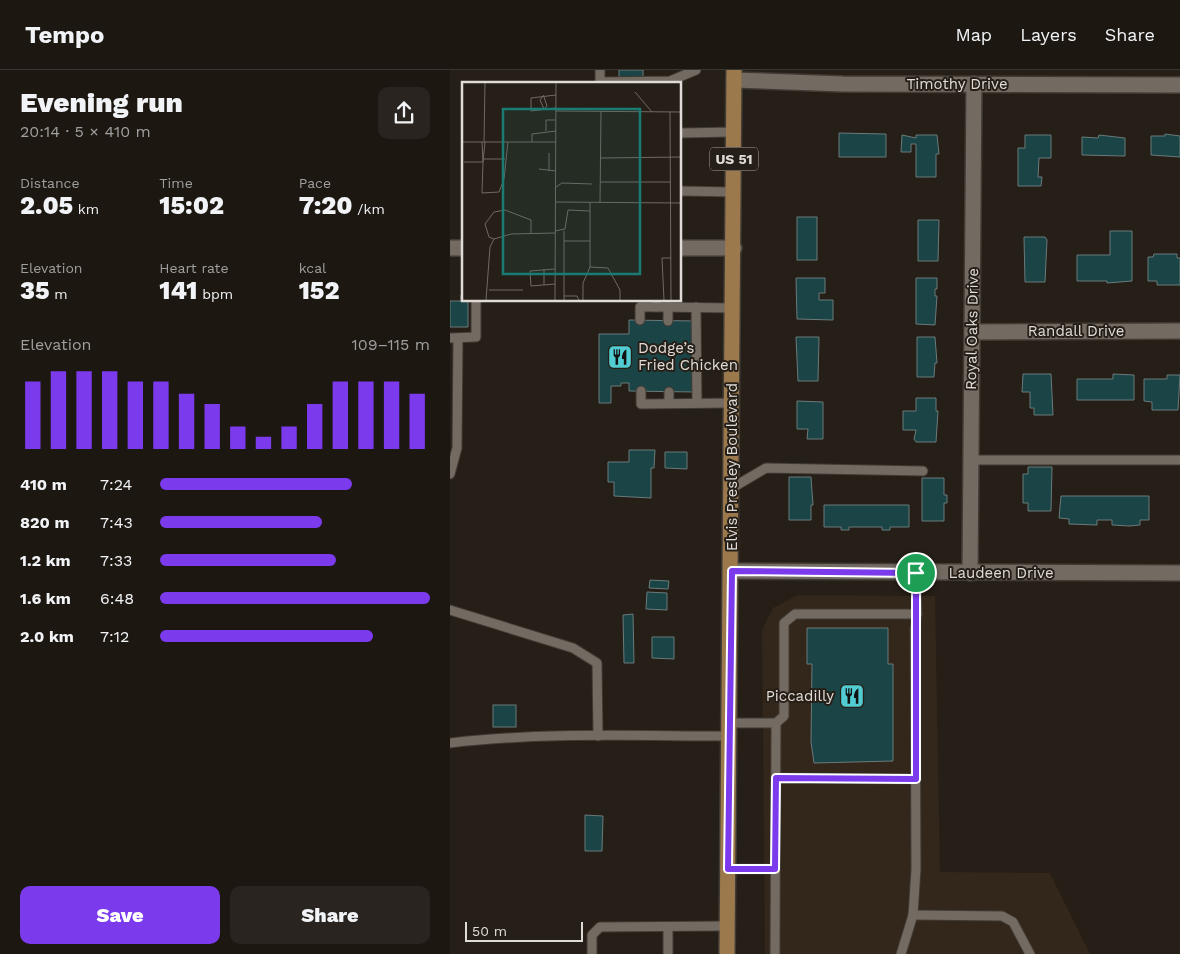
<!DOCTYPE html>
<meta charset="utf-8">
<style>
:root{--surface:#1c1711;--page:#29241f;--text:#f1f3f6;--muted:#a09f9f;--line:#3a3631;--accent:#7c3aed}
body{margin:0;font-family:"Work Sans",sans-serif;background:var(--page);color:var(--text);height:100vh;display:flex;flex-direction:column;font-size:19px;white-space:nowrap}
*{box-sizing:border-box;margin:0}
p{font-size:16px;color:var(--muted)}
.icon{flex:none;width:28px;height:28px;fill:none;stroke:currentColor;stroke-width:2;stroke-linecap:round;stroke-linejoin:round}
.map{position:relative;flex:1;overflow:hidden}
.panel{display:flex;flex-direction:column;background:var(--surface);width:450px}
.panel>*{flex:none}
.scale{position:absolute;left:15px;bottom:12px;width:118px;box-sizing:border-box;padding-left:5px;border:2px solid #e0dbd6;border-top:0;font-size:14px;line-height:18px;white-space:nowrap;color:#e0dbd6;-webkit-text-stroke:4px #261f17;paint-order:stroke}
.pin{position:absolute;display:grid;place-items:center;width:42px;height:42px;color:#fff;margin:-21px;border:2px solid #fff;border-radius:50%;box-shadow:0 1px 5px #0007}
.round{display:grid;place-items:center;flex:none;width:52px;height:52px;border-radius:10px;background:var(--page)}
.head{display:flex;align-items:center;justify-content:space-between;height:85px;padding:0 20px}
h1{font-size:28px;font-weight:800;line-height:38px}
.figures{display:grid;grid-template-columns:repeat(3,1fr);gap:8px;height:85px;padding:5px 20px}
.figures div{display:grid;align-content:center}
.figures b{font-size:25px;font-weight:800}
.figures small{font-size:14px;font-weight:400}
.figures p{font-size:14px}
.chart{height:140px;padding:10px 20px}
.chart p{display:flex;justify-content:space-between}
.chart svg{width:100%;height:90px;margin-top:5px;stroke:var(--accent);stroke-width:6}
.cta{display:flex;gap:10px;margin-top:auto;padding:10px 20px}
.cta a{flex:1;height:58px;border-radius:10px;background:var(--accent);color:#fff;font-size:20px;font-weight:800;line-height:58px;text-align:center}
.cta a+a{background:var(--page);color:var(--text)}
ul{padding:0 20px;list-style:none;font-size:16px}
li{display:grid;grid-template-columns:80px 60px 1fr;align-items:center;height:38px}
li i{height:12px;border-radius:6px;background:var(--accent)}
header{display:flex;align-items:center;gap:30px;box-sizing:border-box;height:70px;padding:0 25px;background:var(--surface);border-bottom:1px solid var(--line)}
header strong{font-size:24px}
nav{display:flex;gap:28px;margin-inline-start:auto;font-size:18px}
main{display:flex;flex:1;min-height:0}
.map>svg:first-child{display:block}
.built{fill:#32271a}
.building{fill:#1b4446;stroke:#6b7a7b}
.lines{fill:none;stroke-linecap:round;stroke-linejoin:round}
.service-casing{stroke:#413b36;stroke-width:11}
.minor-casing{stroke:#413b36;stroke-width:18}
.tertiary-casing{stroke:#413b36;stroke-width:18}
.primary-casing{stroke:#413b36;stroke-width:18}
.service{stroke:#736a61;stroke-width:9}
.minor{stroke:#736a61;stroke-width:15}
.tertiary{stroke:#736a61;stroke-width:15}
.primary{stroke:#9c794d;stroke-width:15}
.route-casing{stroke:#fff;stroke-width:10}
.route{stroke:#7c3aed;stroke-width:6}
.labels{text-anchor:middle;stroke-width:4;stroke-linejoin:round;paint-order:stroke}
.shield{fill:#261f17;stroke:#a8a39d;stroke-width:1}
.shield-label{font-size:14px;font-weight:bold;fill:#e0dbd6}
.street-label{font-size:15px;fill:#e0dbd6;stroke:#261f17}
.poi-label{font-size:15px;fill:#e0dbd6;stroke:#261f17;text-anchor:start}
.inset-road{fill:none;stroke:#706a63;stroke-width:1}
.view{fill:#197b73;fill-opacity:0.15;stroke:#197b73;stroke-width:2.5}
.inset-edge{fill:none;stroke:#e0dbd6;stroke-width:2.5}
</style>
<header>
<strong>Tempo</strong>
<nav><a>Map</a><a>Layers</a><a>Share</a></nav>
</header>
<main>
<section class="panel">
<div class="head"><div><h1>Evening run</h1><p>20:14 · 5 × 410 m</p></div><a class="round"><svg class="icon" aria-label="share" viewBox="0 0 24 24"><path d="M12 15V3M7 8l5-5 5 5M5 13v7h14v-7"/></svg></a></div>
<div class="figures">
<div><p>Distance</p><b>2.05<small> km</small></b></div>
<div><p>Time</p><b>15:02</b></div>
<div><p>Pace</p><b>7:20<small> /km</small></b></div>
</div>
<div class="figures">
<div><p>Elevation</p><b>35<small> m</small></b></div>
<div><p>Heart rate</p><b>141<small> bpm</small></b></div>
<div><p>kcal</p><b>152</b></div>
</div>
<div class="chart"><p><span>Elevation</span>109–115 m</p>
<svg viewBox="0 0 160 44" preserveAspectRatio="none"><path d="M5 44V11M15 44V6M25 44V6M35 44V6M45 44V11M55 44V11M65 44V17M75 44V22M85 44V33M95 44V38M105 44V33M115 44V22M125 44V11M135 44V11M145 44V11M155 44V17"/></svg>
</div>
<ul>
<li><b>410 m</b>7:24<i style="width:71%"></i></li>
<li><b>820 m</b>7:43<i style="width:60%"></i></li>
<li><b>1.2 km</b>7:33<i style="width:65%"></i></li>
<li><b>1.6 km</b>6:48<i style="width:100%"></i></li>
<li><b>2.0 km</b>7:12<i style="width:79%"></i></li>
</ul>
<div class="cta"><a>Save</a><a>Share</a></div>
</section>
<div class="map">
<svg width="730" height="884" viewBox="0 0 730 884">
<rect width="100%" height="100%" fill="#261f17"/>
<polygon class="built" points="348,525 485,526 490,802 600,803 640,884 315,884 312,560 323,538"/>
<g class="building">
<polygon points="169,0 193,0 193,10 169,8"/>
<polygon points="389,63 436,64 436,87 389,87"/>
<polygon points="715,64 730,66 730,87 701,85 701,66 715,66"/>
<polygon points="452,65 466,68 466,65 487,65 489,84 486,84 486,107 466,107 466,74 461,74 461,82 451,82"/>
<polygon points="575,65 601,65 601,88 589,88 588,107 592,107 591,116 568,116 568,78 575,78"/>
<polygon points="649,65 675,68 675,86 632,85 632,67 648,68"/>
<rect x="347" y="147" width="20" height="43"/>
<polygon points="468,150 489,150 488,191 468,191"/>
<polygon points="660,161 682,161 682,211 657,213 657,211 627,211 627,185 660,185"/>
<polygon points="574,167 595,167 597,170 595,212 575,212"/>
<polygon points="704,184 727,184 727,188 730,188 730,215 707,215 707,211 698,211 698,187 703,187"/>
<polygon points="346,208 375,208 375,223 369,223 369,230 383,230 383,250 347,249"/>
<polygon points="466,208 487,208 487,219 485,219 485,226 487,226 485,255 466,254"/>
<polygon points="11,225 14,225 14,230 18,230 18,257 0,257 0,231 11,231"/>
<polygon points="179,250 245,251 244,322 179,321 179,313 171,313 171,316 161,316 161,333 149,333 149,264 179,264"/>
<polygon points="346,267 369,267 368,311 348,311"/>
<polygon points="467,267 485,267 487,293 485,293 484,307 467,307"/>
<polygon points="573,304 601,304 603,345 584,345 584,338 580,338 580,322 572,322"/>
<polygon points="663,304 684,305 684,330 627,330 627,309 663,309"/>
<polygon points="717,305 730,305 728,340 702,340 702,332 694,331 694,309 717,309"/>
<polygon points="466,328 486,328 486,341 488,341 486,372 466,372 464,369 466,360 453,360 453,341 466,341"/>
<polygon points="347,331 373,332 373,369 357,369 358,359 347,359"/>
<polygon points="179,380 205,380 204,398 201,398 201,428 164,426 164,412 158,412 158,392 179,392"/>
<polygon points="215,382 237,382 237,399 215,398"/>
<polygon points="578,397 602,397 601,441 578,441 578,433 573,433 573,404 578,404"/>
<polygon points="339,407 361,407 363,435 361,435 361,450 339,450"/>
<polygon points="472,408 494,408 494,425 497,425 497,433 494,433 494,451 472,451"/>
<polygon points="611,426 699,426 699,450 690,450 690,455 679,456 662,455 662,450 647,450 647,455 619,454 619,449 609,448"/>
<polygon points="374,435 459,435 459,457 440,457 440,460 432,460 432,457 399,457 399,460 391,460 391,457 374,457"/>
<polygon points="200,510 219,511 218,519 199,518"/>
<polygon points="197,522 217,523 217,540 196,539"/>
<polygon points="183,544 184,593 174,593 173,545"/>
<polygon points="357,558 438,558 438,594 443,594 443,691 364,693 361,672 362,594 357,594"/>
<polygon points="202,567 224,567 224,589 202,588"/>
<rect x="43" y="635" width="23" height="22"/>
<polygon points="135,745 153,746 152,781 135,781"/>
</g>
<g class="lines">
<defs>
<g id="service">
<polyline points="150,0 150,12 220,11 246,0"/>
<polyline points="230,63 284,62"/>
<polyline points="230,121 284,122"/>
<polyline points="206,237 283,238"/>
<polyline points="218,237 218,251"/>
<polyline points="246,237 247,333"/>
<polyline points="190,250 190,237 206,237 206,230"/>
<polyline points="0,268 26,267 26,230"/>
<polyline points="191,321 191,334 283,333"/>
<polyline points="219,322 219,333"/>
<polyline points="521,390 730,390"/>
<polyline points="0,404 7,378 8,268"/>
<polyline points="282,418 316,398 473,401"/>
<polyline points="0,540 123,578 147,593 148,666"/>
<polyline points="280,653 326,653 334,646 334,553 345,544 467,544 466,503"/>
<path d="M0 673C92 662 187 666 280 666"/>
<polyline points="326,708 466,709"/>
<polyline points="278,799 325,799"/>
<polyline points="463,845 552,846 563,852 580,884"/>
<polyline points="218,857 218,884"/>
<polyline points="142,884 142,865 150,857 277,856"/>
<polyline points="325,884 326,653"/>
<polyline points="451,884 463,845 466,799 465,559 467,544"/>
</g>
<g id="minor">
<polyline points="0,178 14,178"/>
<polyline points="230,178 284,178"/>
<polyline points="522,262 730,261"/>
<polyline points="281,501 730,503"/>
<polyline points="520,503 524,14"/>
</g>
<polyline id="tertiary" points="284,10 393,14 730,15"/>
<polyline id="primary" points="277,884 284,0"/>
</defs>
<use href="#service" class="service-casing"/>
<use href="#minor" class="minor-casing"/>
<use href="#tertiary" class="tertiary-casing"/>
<use href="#primary" class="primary-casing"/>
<use href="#service" class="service"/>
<use href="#minor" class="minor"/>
<use href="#tertiary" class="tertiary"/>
<use href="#primary" class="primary"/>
</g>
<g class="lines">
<defs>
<polygon id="route" points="282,501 466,503 466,709 326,708 325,799 278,799"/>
</defs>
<use href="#route" class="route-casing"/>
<use href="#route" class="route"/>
</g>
<defs>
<symbol id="restaurant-square" viewBox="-11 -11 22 22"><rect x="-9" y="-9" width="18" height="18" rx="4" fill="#51ccd3" stroke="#261f17"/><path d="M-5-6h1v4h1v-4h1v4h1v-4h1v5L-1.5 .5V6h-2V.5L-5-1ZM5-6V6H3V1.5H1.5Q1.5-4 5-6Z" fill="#111"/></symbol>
</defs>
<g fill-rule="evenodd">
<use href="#restaurant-square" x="156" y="273" width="28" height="28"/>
<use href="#restaurant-square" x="388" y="612" width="28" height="28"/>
</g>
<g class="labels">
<rect class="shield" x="260" y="77.5" width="48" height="23" rx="4"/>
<g class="shield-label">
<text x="284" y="94">US 51</text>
</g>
<g class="street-label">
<text x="507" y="19">Timothy Drive</text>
<text transform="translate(522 259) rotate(-89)" y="5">Royal Oaks Drive</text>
<text x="626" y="266">Randall Drive</text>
<text transform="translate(282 397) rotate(-90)" y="5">Elvis Presley Boulevard</text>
<text x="551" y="508">Laudeen Drive</text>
</g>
<g class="poi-label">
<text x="188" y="283">Dodge’s<tspan x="188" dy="17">Fried Chicken</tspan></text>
<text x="384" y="631" text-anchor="end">Piccadilly</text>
</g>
</g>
<g transform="translate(12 12)">
<rect width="219" height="219" fill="#261f17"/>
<path class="inset-road" d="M173 10 190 30M82 13 78 18 82 27 85 24 82 15M94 26 69 29V16L94 13M94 29 219 30M208 30 209 218M84 49V38H94M0 60H94M20 60 21 80 23 60M22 60 23 0M70 60V52L94 49M87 71V89M139 76 219 75M22 77H43M2 80H21L20 111 37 110 42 97 46 60M77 87 94 89M138 100H208M94 105 100 101 130 102M94 120 219 121M138 121 139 29M93 149 103 147 106 128 128 129V121M69 151V138L43 128 32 130 23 142 27 155 32 157 49 152 93 151M102 159H128M128 185 146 186 158 208V218M82 187V203M93 202 69 204 68 189 93 187M27 208H61M102 214H115L117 218M24 218 28 165 32 157M93 218 94 0M102 218V149M121 218V201L128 185V129M202 218 200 176H209"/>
<path class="view" d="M41 27H178V192H41Z"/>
<rect width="219" height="219" class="inset-edge"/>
</g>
</svg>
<div class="scale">50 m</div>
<div class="pin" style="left:466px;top:503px;background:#1e9e55"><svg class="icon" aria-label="arrive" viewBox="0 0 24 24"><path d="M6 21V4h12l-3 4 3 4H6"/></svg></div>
</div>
</main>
